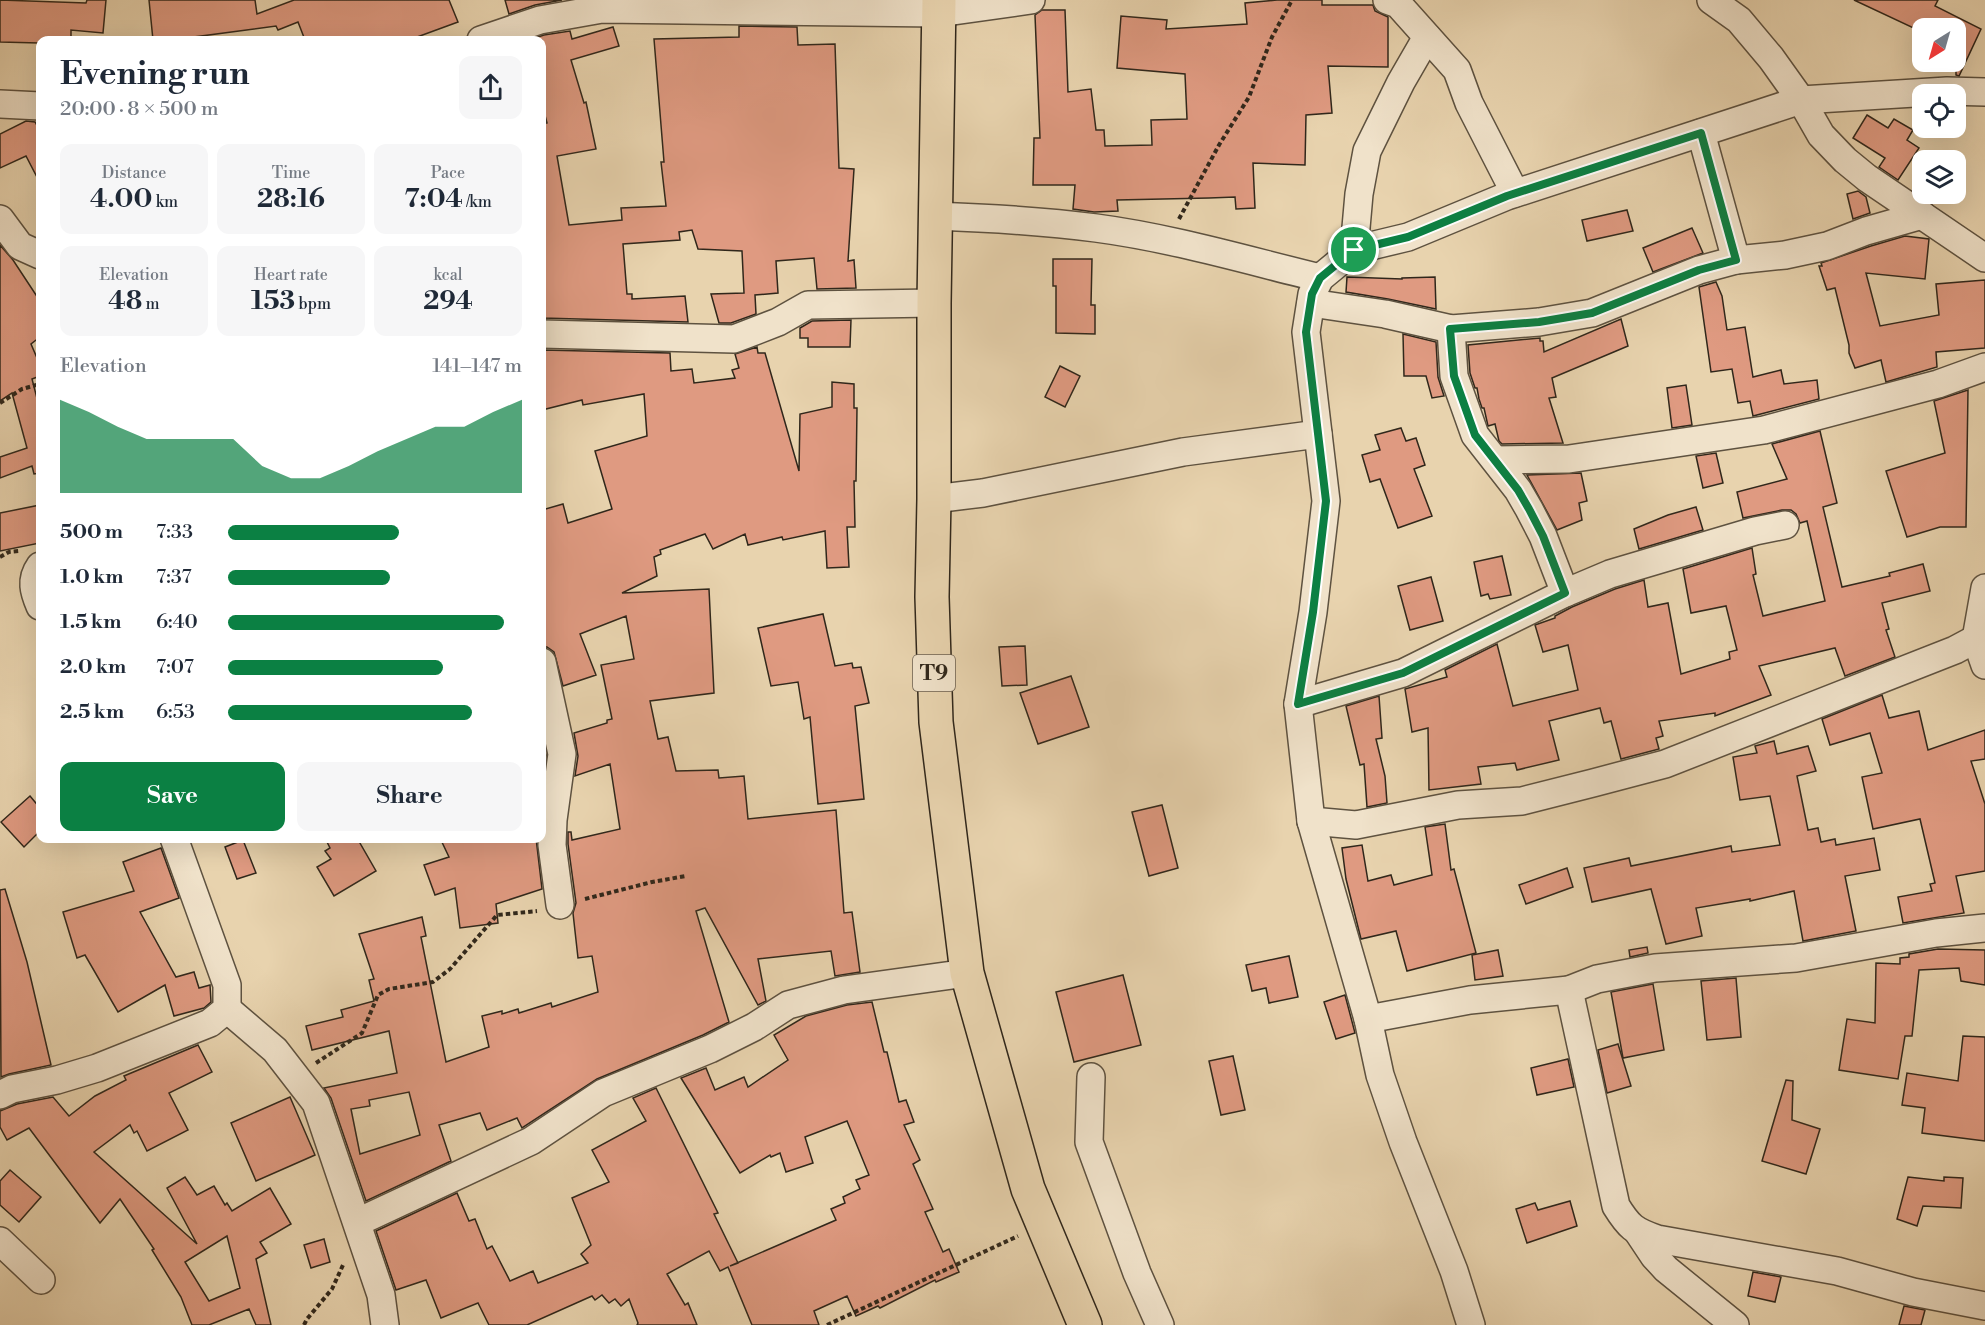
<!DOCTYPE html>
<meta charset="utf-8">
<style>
:root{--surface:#fff;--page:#f6f6f7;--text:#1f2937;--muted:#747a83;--accent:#0b8043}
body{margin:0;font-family:"Libre Bodoni",serif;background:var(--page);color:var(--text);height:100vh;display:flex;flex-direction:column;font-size:22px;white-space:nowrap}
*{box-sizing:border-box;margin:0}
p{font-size:20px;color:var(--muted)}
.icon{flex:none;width:33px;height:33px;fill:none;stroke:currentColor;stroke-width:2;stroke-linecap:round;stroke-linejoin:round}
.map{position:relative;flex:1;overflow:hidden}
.panel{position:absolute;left:36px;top:36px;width:510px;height:807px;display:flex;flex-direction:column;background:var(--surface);border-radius:12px;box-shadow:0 6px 24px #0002}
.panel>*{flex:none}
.needle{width:39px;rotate:217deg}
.buttons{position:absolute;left:1912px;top:18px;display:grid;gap:12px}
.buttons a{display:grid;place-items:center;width:54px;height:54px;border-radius:12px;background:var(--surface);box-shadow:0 6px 24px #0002;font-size:30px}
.pin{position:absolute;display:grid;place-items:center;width:51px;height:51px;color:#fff;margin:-26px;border:3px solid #fff;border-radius:50%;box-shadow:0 2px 6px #0007}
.round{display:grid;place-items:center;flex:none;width:63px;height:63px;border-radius:12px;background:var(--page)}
.overview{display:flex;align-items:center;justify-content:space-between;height:102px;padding:0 24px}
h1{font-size:33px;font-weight:700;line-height:45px}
.metrics{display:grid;grid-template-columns:repeat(3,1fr);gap:9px;height:102px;padding:6px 24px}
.metrics div{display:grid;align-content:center;border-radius:12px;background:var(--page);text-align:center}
.metrics b{font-size:26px;font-weight:700}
.metrics small{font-size:16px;font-weight:400}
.metrics p{font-size:16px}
.chart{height:168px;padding:12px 24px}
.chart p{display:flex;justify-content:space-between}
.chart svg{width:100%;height:108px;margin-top:6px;fill:var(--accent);opacity:.7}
.action{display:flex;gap:12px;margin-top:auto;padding:12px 24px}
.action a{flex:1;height:69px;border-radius:12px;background:var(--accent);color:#fff;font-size:24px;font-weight:700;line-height:69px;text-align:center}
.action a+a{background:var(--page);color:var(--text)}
ul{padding:0 24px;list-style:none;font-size:20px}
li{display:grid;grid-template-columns:96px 72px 1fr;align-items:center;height:45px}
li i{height:15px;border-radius:8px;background:var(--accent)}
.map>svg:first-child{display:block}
.building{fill:#df9a81;stroke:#30271b;stroke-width:1.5;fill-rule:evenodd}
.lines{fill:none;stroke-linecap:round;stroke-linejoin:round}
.minor-casing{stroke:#5e5240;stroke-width:30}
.highway-casing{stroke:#30271b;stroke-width:36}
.path{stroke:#30271b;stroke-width:4;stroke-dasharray:4.5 3;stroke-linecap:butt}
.minor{stroke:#f0e2ca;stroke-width:27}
.highway{stroke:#e8d3ae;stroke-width:33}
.route-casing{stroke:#fff;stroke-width:12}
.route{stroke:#0b8043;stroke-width:8}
.labels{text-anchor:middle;stroke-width:4.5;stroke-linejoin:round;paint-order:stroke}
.shield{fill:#f0e2ca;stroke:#6a5f50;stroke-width:1.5}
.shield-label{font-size:21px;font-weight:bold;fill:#30271b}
</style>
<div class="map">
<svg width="1985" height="1325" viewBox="0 0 1985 1325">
<rect width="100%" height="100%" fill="#e8d3ae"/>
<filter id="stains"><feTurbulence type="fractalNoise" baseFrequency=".00333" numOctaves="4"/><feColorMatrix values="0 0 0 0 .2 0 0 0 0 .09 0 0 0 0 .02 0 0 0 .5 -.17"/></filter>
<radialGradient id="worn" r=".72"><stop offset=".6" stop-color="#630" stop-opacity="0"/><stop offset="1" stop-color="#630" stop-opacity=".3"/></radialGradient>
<g class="building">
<polygon points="0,0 86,3 87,0 106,0 103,33 71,30 71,39 47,37 47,40 40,40 39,43 0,42"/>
<polygon points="149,0 255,0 257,14 294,0 449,0 458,22 409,40 305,40 298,22 278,30 276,26 194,37 194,40 153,40"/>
<polygon points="505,0 562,0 535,5 509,14"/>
<polygon points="1277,0 1322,0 1322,5 1373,5 1375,11 1388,17 1388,67 1328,66 1332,113 1306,115 1305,165 1253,163 1255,208 1236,209 1235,197 1209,198 1117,200 1118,211 1094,212 1073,209 1075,185 1033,185 1034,138 1040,138 1035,15 1042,10 1065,10 1068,92 1091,89 1096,130 1104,130 1105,146 1152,145 1151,120 1187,119 1185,74 1117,68 1121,16 1167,20 1166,29 1247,24 1245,3"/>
<polygon points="1854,0 1938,0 1935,6 1981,29 1959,76 1956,75 1956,28 1923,28 1922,32"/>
<polygon points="739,26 797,27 798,45 835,44 839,168 854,169 848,261 854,260 856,288 817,289 814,258 776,261 778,293 755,295 756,314 731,323 719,323 711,294 744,293 742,251 698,249 692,230 679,232 680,240 623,244 627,294 632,294 632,299 685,296 688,322 542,318 542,198 545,197 542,178 542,124 547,123 542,104 542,40 529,40 544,35 570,31 572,39 613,27 619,46 571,60 584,103 586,102 596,149 557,156 569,225 622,220 621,208 666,206 661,162 664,162 654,39 739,37"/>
<polygon points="1867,115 1888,128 1894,119 1913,130 1907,140 1919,148 1898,180 1879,167 1885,158 1853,138"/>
<polygon points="26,121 35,122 40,131 40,183 26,156 0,168 0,134"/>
<polygon points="1858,191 1866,197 1870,213 1853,219 1847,194"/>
<polygon points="1627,210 1633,231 1587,241 1582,220"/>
<polygon points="1692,228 1703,253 1653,272 1643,248"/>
<polygon points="1905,236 1929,239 1925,279 1866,273 1880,326 1939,315 1936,284 1985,280 1985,348 1936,352 1937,367 1886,382 1881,360 1855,368 1849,353 1849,345 1835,288 1827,290 1819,266 1822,266 1821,263 1871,246"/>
<polygon points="0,245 13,260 40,301 40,337 31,344 40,365 40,376 32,379 40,410 40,473 34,474 32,466 0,478 0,457 27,448 12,393 0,401"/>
<polygon points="1053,259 1092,259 1091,305 1095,305 1095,334 1056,333 1056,286 1053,286"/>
<polygon points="1347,277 1402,279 1402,278 1435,277 1436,309 1388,299 1346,292"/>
<polygon points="1716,282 1722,296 1727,330 1745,327 1753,377 1781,370 1784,384 1817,380 1819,399 1753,416 1750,401 1738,403 1732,369 1711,372 1699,287"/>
<polygon points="1621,319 1628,346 1552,378 1556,397 1549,398 1563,443 1502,444 1499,441 1495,424 1488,426 1484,408 1482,408 1479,399 1477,388 1475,388 1470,373 1468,345 1540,338 1540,341 1543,341 1544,352"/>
<polygon points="851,320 850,347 808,347 808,338 800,338 800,328 812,321"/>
<polygon points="1403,334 1436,342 1438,377 1444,396 1432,398 1426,376 1404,376"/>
<path d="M757 347 758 353H765L799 471 800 414 832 407V382L854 384V408H857L856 481H854L855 527H847L849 567 827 568 825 531 783 540 782 537 748 545 745 534 713 549 705 534 660 550 661 554 654 557 657 576 622 593 709 589 714 693 650 701 658 739 668 737 676 771 718 770 719 778 744 776 748 819 836 810 844 913 852 912 860 972 835 976 831 951 758 959 766 1001 758 1005 705 908 696 911 729 1022 703 1035 597 1079 522 1128 517 1118 487 1130 480 1113 439 1125 451 1161 366 1201 331 1098 324 1088 397 1073 389 1031 312 1050 306 1026 343 1017 341 1010 374 1001 369 980 374 979 359 934 422 917 426 936 421 937 446 1062 489 1047 482 1016 502 1011V1014L518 1009 519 1013 551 1003 552 1007 598 992 592 956 578 958 573 913 576 903 568 844V832H571L572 840 620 829 610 764 575 776 578 756 574 733 607 723V720L612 719 601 665 634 659 626 616 580 634 596 675 563 686 554 652 547 647H542V510L563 504 568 523 612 509 595 451 647 436 644 394 583 405 582 400 542 410V350L670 353 671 371 692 369 694 383 735 378 732 370 739 368 735 354ZM409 1092 420 1135 360 1154 351 1109 370 1106 369 1100Z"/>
<polygon points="1060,366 1080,376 1065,407 1045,397"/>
<polygon points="1686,385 1692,425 1672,428 1667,388"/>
<polygon points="1968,390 1966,527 1940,527 1907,537 1886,471 1945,453 1934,401"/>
<polygon points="1401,428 1406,441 1416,438 1425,465 1414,469 1432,516 1398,528 1380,479 1370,482 1362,455 1380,450 1375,435"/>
<polygon points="1820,431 1837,503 1823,507 1842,587 1890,576 1889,573 1923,564 1930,591 1882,603 1889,629 1886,630 1895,657 1845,676 1835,648 1759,666 1771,695 1715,716 1715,713 1659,721 1663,736 1656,738 1659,749 1621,759 1611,721 1604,723 1600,708 1549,721 1559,760 1517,770 1515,763 1478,767 1481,784 1429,790 1428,728 1412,732 1405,689 1447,677 1445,670 1497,644 1513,706 1578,690 1568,645 1543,652 1535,625 1555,618 1555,616 1572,607 1615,589 1644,580 1648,607 1668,603 1681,674 1730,659 1729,652 1737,650 1726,606 1691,613 1683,569 1752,548 1756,574 1753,575 1763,616 1825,601 1807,521 1800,523 1796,514 1791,510 1782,510 1743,518 1737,492 1787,479 1772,444"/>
<polygon points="1716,453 1723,483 1703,488 1696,456"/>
<polygon points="1581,473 1587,501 1579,503 1582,520 1557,530 1527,475"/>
<polygon points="40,505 40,543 0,551 0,513"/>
<polygon points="1696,507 1703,530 1639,549 1634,529 1668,515"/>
<polygon points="1502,556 1511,595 1490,599 1488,594 1481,596 1474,562"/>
<polygon points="1431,577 1443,621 1410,630 1398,586"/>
<polygon points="823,614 835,666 852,663 853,668 861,667 869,703 855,706 864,799 818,804 810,717 804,719 798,682 771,686 758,628"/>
<polygon points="1025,646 1027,685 1002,686 999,647"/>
<polygon points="1071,676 1089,727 1038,744 1020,693"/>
<polygon points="1882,695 1889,718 1919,711 1928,750 1985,730 1985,759 1971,761 1985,804 1985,871 1956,876 1964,913 1903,923 1898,897 1932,891 1930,884 1935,883 1920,819 1873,829 1862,777 1882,773 1870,733 1830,745 1822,719"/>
<polygon points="1379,696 1382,738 1376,739 1385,776 1387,803 1367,807 1364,764 1360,765 1346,706"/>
<polygon points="542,734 546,755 542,788"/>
<polygon points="1774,741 1777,754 1808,746 1816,771 1797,776 1808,830 1818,828 1821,842 1835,839 1836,845 1874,838 1880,870 1845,876 1856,931 1803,941 1794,891 1750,901 1750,899 1696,908 1702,936 1666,944 1651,889 1592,902 1584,868 1629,858 1631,866 1731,846 1732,852 1780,845 1770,796 1740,800 1733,757 1757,753 1755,746"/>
<polygon points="30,796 40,808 40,831 24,847 1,822"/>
<polygon points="1162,805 1178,868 1149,876 1132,812"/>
<polygon points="1445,824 1451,870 1454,869 1476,953 1407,971 1396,931 1361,939 1346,879 1342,848 1362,845 1368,881 1391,875 1394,885 1432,875 1425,827"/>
<polygon points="325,838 357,838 376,871 334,896 317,867 331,859 325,851 330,848"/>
<polygon points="440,838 536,838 542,889 496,904 498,923 460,928 455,888 435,895 424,865 449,857"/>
<polygon points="243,840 256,873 237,879 225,847"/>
<polygon points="161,848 179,898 140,912 176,977 194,972 199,988 210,985 211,1002 204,1008 174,1016 165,985 118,1012 85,955 77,958 63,912 134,891 123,862"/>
<polygon points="1567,868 1573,887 1526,904 1519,885"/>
<polygon points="5,889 27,962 51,1065 9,1074 1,1077 0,890"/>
<polygon points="1647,947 1648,953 1630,957 1629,950"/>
<polygon points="1938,949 1985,950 1985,985 1961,981 1959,968 1919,970 1912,1036 1905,1036 1898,1079 1839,1070 1847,1019 1875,1023 1876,963 1900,964 1900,958 1909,957 1909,954"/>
<polygon points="1498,950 1503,976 1475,980 1472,955"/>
<polygon points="1289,956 1298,997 1269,1003 1266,988 1252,991 1246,965"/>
<polygon points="1123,975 1141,1045 1074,1062 1056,992"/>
<polygon points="1736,978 1741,1037 1707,1040 1701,981"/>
<polygon points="1653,984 1664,1050 1623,1058 1611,992"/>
<polygon points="1345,995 1355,1033 1336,1039 1324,1002"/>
<polygon points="872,1002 884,1052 887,1052 899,1102 906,1100 914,1122 904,1125 920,1160 913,1164 933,1209 925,1212 943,1252 949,1249 959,1272 936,1282 935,1280 880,1308 878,1306 856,1316 847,1296 814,1311 819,1325 752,1325 728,1267 720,1271 709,1251 667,1274 685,1305 688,1303 697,1325 637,1325 638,1323 629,1299 621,1306 615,1299 609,1303 602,1295 595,1300 592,1296 527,1325 489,1325 478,1303 441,1318 426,1280 396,1290 376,1231 457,1193 469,1221 475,1219 487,1249 492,1246 510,1281 533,1271 538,1283 588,1263 581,1254 591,1245 572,1198 609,1182 592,1150 646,1121 633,1098 656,1088 718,1213 714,1214 738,1263 730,1266 836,1220 831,1209 845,1203 843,1197 860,1189 856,1180 869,1175 847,1121 805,1137 813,1163 786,1172 780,1153 771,1157 770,1155 740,1173 681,1078 706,1068 715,1090 744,1077 748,1087 788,1060 774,1035 806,1016 847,1005"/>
<polygon points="1963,1036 1985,1037 1985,1141 1922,1133 1925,1108 1902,1105 1907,1073 1958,1081"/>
<polygon points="1618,1044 1631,1086 1607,1093 1598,1050"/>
<path d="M198 1045 212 1072 169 1093 188 1130 147 1151 137 1131 134 1133 130 1125 94 1152 197 1244 167 1188 185 1177 197 1195 214 1186 225 1205 227 1203 232 1211 270 1188 291 1224 260 1242 267 1253 256 1259 271 1325H256L249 1309 209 1325H192L181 1297 152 1250 154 1249 120 1199 100 1223 29 1128 7 1140 0 1127V1111L17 1104 53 1097 69 1116 95 1096 126 1080 124 1076ZM227 1236 240 1288 209 1301 185 1262Z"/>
<polygon points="1233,1056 1245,1110 1221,1115 1209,1061"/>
<polygon points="1568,1059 1574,1087 1537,1095 1531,1068"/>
<polygon points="1786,1080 1793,1081 1792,1120 1820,1129 1806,1174 1762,1161"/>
<polygon points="290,1097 315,1155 256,1181 231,1123"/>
<polygon points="10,1170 41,1197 19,1222 0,1205 0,1181"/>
<polygon points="1908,1177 1944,1181 1944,1177 1963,1178 1961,1208 1923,1206 1917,1226 1897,1219"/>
<polygon points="1570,1201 1577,1226 1527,1243 1516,1209 1535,1203 1538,1210"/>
<polygon points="324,1239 330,1262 311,1268 304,1245"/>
<polygon points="1753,1272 1781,1277 1775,1302 1748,1296"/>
<polygon points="1904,1306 1925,1310 1921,1325 1899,1325"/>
</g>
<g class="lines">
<defs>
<g id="minor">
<polyline points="1387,0 1398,4 1457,70 1469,103 1515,193"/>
<polyline points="1711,0 1739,20 1771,58 1801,100 1821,135 1845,160 1867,178 1985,258"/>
<polyline points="481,40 540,20 602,9 939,13 1031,0"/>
<polyline points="0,104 40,106"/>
<polyline points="1701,133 1736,260"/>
<path d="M935 216C989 218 1043 221 1096 228 1172 238 1246 260 1320 278"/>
<polyline points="0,219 20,246 40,255"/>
<polyline points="1354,250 1359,194 1367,151 1401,82 1427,37"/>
<polyline points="1311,303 1385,314 1451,329 1539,322 1592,313 1699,270 1736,260 1785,255 1827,246 1866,231 1922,215"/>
<polyline points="1451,329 1454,376 1475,435 1518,490 1529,509 1543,536 1565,593"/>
<polyline points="542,334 734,339 778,322 808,305 934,303"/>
<polyline points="1496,460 1569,459 1764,430 1938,384 1985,367"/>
<polyline points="934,499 983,493 1183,452 1318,434"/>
<path d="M40 566C30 580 34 592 40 606"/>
<polyline points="1985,588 1976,639 1985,665"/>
<polyline points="542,662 562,754 553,820 552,845 560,905"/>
<polyline points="1298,704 1403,673 1565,593 1610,574 1755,531 1785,525"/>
<polyline points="1311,821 1356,825 1458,805 1522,801 1593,783 1665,764 1955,650 1985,634"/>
<path d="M1569 990 1616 1206C1629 1227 1634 1231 1657 1239L1837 1271 1913 1292 1985 1306"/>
<polyline points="227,1009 275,1050 316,1103 381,1295 385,1325"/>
<polyline points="1368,1019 1470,1000 1569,990 1597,979 1655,968 1796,958 1936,933 1985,928"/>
<polyline points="1091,1077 1089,1142 1137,1273 1160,1325"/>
<polyline points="0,1095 12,1089 57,1080 97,1068 210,1023 227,1009 227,985 174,838"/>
<polyline points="358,1222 531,1141 603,1093 710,1049 754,1027 788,1005 844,990 967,973"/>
<polyline points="1638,1232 1654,1256 1666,1269 1735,1325"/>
<polyline points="0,1241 41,1280"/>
<polyline points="1471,1325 1454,1271 1403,1142 1380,1075 1368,1019 1311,821 1298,704 1313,612 1326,501 1306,332 1312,294 1320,278 1354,250 1408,237 1507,196 1801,100 1947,91 1985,92"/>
</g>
<polyline id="highway" points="939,0 934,303 934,499 932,597 936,722 967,973 1028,1189 1085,1325"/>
</defs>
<use href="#minor" class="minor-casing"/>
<use href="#highway" class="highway-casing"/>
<g class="path">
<polyline points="1179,219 1219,145 1249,97 1272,37 1292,0"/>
<polyline points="0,403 22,389 40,384"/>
<polyline points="0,557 9,552 19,551"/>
<polyline points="585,899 652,882 686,876"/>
<polyline points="316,1063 362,1033 378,995 389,989 433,982 450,969 497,915 537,911"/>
<polyline points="304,1325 307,1319 332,1289 343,1265"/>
<polyline points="827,1325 1018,1236"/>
</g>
<use href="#minor" class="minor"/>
<use href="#highway" class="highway"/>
</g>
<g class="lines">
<defs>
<polygon id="route" points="1701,133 1736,260 1699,270 1592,313 1539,322 1450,329 1454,376 1475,435 1518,490 1529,509 1543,536 1565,593 1403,673 1298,704 1313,612 1326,501 1306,332 1312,294 1320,278 1354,250 1408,237 1507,196"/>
</defs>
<use href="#route" class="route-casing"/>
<use href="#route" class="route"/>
</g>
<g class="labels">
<rect class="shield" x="913" y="655" width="42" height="36" rx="4.5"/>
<g class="shield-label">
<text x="934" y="680">T9</text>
</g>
</g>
<rect width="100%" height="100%" filter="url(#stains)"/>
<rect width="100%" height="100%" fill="url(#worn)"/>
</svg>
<div class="buttons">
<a><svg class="needle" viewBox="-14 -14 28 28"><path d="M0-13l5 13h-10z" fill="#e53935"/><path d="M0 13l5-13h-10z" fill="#747a83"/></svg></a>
<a><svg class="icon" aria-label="locate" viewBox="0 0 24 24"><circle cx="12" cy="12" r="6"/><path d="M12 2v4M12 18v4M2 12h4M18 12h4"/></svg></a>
<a><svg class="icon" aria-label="layers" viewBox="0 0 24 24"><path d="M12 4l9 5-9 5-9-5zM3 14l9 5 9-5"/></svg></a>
</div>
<div class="pin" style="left:1354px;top:250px;background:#1e9e55"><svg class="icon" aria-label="arrive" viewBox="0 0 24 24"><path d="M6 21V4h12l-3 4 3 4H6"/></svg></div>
<section class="panel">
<div class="overview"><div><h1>Evening run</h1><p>20:00 · 8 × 500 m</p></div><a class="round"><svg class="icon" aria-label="share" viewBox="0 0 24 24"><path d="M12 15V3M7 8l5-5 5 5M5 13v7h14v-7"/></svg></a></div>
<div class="metrics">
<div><p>Distance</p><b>4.00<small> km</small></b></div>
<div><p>Time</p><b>28:16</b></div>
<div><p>Pace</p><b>7:04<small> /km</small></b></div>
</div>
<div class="metrics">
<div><p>Elevation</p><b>48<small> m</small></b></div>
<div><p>Heart rate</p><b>153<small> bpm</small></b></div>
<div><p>kcal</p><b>294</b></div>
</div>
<div class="chart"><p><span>Elevation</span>141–147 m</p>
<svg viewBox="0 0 160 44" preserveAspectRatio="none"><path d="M0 44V6L10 11L20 17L30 22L40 22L50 22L60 22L70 33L80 38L90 38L100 33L110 27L120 22L130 17L140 17L150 11L160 6V44z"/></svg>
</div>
<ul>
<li><b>500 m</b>7:33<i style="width:58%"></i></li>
<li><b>1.0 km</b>7:37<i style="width:55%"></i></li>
<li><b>1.5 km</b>6:40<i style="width:94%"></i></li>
<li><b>2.0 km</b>7:07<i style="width:73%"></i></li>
<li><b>2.5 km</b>6:53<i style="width:83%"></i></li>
</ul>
<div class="action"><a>Save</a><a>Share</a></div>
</section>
</div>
